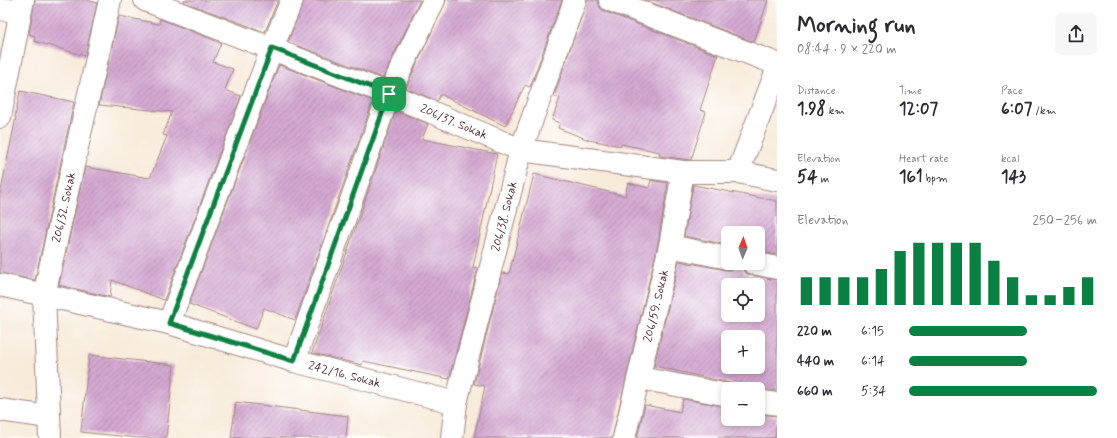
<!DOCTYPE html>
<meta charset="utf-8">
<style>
:root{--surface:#fff;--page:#f7f7f7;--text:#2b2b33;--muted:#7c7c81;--accent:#0b8043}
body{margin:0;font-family:Mynerve,sans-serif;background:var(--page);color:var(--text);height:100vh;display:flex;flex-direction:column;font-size:15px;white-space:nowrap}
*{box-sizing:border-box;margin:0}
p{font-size:13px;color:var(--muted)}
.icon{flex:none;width:22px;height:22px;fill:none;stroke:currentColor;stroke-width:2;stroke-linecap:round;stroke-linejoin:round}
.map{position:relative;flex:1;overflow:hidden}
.sheet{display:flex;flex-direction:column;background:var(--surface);width:340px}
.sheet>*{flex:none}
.needle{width:26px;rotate:2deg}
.buttons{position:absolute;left:721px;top:226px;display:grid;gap:8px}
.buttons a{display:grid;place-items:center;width:44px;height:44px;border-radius:6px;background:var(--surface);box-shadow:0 2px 6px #0003;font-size:20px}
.pin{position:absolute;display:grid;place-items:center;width:34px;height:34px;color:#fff;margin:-17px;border-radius:8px;box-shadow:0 2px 6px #0006}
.round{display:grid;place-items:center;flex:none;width:42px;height:42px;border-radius:6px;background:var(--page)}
.head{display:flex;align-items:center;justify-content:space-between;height:68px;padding:0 20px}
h1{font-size:22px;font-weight:700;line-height:30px}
.metrics{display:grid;grid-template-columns:repeat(3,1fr);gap:6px;height:68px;padding:4px 20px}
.metrics div{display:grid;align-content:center}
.metrics b{font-size:17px;font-weight:700}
.metrics small{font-size:11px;font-weight:400}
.metrics p{font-size:11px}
.chart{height:112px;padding:8px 20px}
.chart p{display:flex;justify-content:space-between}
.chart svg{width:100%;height:72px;margin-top:4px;stroke:var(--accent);stroke-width:6}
ul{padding:0 20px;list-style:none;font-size:13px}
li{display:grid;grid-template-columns:64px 48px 1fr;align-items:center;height:30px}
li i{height:10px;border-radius:5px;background:var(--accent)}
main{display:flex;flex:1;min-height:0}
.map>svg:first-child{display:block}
.building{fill:url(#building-hatch);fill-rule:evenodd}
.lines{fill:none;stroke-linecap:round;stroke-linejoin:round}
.street-casing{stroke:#a18582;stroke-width:24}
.street{stroke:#fff;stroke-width:22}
.route-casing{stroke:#fff;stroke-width:8}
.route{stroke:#0b8043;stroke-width:5}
.labels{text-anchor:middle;stroke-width:4;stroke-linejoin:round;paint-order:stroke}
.street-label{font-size:12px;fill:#4a1f2b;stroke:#fff}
</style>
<main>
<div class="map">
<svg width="777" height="438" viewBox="0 0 777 438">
<defs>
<pattern id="building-hatch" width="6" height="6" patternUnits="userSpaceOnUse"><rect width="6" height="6" fill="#d4a8d2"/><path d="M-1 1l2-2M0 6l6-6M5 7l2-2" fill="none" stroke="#ae88ab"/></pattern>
</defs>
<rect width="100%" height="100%" fill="#fff"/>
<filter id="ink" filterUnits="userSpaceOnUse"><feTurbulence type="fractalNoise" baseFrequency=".025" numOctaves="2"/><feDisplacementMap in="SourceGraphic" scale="8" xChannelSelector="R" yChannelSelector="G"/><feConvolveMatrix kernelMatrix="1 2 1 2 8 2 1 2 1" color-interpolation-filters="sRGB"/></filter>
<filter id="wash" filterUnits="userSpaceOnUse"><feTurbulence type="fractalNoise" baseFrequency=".012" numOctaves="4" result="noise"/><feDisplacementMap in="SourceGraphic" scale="16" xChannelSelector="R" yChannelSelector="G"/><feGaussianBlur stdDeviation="0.9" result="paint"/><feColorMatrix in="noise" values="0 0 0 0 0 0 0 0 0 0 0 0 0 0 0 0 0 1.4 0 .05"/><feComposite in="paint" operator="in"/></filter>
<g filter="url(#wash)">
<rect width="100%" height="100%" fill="#f8ebda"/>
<g id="blocks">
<g class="building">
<polygon points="35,0 87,0 97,3 85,56 34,41 35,36 29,34"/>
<polygon points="184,0 278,0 265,32 184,2"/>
<polygon points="304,0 420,0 383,78 288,42"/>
<polygon points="446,0 562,0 530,87 525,85 505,126 442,95 440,95 437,101 406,88"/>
<polygon points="587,0 598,0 600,8 606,12 718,55 700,110 706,112 691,160 659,156 660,152 621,144 621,146 589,140 558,128 560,123 552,120 560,98 554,96"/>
<polygon points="645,0 768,0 754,42"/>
<polygon points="119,16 159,24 160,19 221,43 213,62 233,69 225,90 241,96 164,300 112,280 110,297 59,285 85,167 150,178 167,136 163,135 172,112 99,105"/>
<polygon points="279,65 373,101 295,320 264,308 256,329 189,304"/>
<polygon points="20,91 74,102 35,280 0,273 0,195 16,117 15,117"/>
<polygon points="396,111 428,124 422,139 497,154 473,267 478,268 449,379 363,361 362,365 312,353"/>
<polygon points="534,174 625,196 628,183 649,188 651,180 668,183 658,243 612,438 474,438 485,386 474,384 502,273 509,274"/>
<polygon points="693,185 777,201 777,255 758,251 758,233 728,233 728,245 684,236"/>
<path d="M679 261 726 270H732L741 263 744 272 750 275 777 280V391L760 389H739L730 383 654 366ZM728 285H758V315H728ZM728 337H758V367H728Z"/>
<polygon points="89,355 174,365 166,438 138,438 81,432"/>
<polygon points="683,399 728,407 728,419 758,419 758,414 777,416 775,438 637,438 645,405 680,412"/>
<polygon points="236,402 348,416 346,438 231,438"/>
</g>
</g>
</g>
<g filter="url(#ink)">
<use href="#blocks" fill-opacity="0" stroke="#a18582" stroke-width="1"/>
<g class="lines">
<defs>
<g id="street">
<path id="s1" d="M145 0 389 94 521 150 683 172H738L777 180"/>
<polyline points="610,0 777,64"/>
<polyline points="0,9 20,12"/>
<polyline points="0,117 23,0"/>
<polyline points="738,172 777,70"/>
<polyline points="670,246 728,258"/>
<polyline points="753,263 777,268"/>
<path id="s2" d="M0 285 169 323 294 361 456 403"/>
<polyline points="169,323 272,48 292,0"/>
<polyline points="294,361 389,94 434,0"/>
<polyline points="640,378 728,395"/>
<polyline points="758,401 777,404"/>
<polyline points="0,410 49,417"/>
<path id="s3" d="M50 438 44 295 110 0"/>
<path id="s4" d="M452 438 456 403 521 150 575 0"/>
<path id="s5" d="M624 438 670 246 683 172"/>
</g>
</defs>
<use href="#street" class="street-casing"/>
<use href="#street" class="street"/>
</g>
</g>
<g class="lines" filter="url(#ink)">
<defs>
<polygon id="route" points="272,48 389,94 294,361 169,323"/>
</defs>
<use href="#route" class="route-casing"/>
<use href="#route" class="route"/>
</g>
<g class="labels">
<g class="street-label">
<text dy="4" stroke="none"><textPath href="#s1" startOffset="332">206/37. Sokak</textPath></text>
<text dy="4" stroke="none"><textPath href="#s3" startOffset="233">206/32. Sokak</textPath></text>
<text dy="4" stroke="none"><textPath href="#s4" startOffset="228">206/38. Sokak</textPath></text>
<text dy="4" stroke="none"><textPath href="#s5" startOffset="136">206/59. Sokak</textPath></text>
<text dy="4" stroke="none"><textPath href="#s2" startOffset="356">242/16. Sokak</textPath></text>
</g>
</g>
</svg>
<div class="buttons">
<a><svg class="needle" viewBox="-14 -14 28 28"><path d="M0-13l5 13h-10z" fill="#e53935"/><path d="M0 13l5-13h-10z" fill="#7c7c81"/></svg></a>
<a><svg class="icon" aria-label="locate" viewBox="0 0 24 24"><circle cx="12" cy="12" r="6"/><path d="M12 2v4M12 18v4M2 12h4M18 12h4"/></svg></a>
<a>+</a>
<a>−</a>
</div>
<div class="pin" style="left:389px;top:94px;background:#1e9e55"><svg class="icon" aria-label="arrive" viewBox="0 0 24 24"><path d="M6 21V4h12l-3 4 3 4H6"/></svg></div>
</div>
<section class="sheet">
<div class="head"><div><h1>Morning run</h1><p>08:44 · 9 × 220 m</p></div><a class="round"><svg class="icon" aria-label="share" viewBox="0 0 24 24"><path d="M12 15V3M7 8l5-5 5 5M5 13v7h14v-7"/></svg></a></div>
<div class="metrics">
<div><p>Distance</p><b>1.98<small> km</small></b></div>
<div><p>Time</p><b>12:07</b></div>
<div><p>Pace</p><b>6:07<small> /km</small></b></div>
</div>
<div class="metrics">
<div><p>Elevation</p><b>54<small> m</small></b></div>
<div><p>Heart rate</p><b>161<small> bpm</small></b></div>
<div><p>kcal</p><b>143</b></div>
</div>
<div class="chart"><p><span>Elevation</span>250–256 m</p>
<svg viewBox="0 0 160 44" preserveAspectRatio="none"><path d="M5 44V27M15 44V27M25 44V27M35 44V27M45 44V22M55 44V11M65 44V6M75 44V6M85 44V6M95 44V6M105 44V17M115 44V27M125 44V38M135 44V38M145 44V33M155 44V27"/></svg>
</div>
<ul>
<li><b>220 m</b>6:15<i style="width:63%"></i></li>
<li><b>440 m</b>6:14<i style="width:63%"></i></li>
<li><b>660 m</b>5:34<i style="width:100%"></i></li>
</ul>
</section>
</main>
